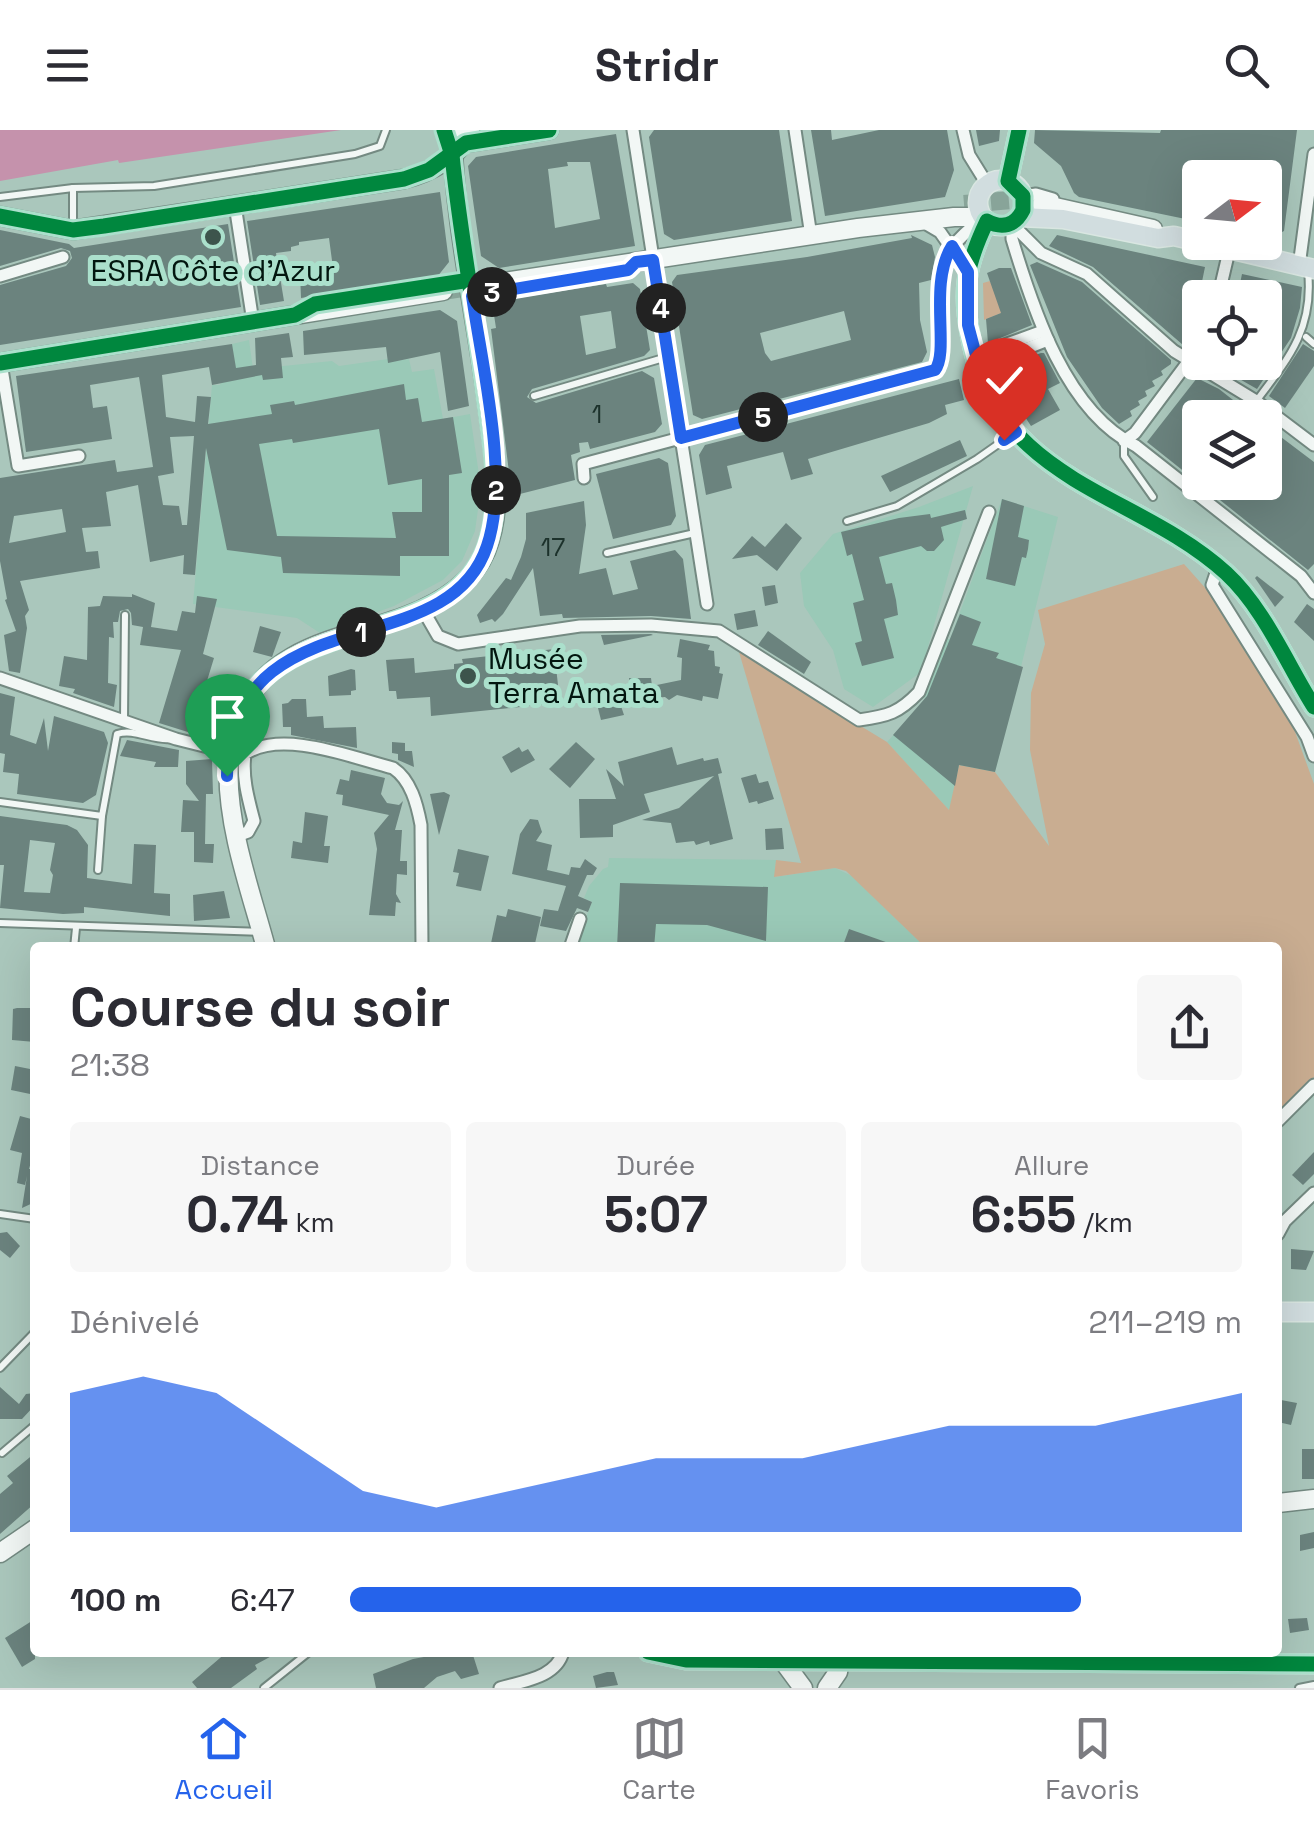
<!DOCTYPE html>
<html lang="fr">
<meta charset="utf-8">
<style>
:root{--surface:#fff;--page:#f7f7f7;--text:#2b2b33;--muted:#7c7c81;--line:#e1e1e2;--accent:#2563eb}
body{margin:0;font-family:"Space Grotesk",sans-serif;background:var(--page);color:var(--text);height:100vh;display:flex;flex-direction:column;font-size:38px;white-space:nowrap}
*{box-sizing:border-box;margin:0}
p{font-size:32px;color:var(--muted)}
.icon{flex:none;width:55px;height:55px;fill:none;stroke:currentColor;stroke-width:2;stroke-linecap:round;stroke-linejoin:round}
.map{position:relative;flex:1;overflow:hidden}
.details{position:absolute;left:30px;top:812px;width:1252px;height:715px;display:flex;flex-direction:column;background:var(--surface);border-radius:10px;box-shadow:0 10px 40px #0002}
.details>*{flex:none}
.needle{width:65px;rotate:74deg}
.buttons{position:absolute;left:1182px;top:30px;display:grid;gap:20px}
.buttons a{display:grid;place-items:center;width:100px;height:100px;border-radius:10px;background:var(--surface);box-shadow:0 10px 40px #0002;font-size:50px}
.pin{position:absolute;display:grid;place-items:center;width:85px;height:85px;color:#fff;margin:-102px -42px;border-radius:50% 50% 50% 0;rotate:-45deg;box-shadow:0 0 10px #0007}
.pin .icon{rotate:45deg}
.km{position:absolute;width:50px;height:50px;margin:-25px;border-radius:50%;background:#222;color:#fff;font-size:28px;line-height:50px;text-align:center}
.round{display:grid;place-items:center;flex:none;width:105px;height:105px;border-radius:10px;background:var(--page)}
.head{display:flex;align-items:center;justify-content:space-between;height:170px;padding:0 40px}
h1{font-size:55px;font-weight:700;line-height:75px}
.figures{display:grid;grid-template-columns:repeat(3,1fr);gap:15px;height:170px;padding:10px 40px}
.figures div{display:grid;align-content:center;border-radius:10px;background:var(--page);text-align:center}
.figures b{font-size:50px;font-weight:700}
.figures small{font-size:28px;font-weight:400}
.figures p{font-size:28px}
.chart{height:280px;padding:20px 40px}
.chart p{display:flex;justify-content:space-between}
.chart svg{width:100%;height:180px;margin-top:10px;fill:var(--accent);opacity:.7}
ul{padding:0 40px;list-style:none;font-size:32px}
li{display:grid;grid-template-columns:160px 120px 1fr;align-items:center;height:75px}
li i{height:25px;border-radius:12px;background:var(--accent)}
header{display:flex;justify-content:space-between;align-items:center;height:130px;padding:0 40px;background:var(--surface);font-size:45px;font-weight:700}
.menu{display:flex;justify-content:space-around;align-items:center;height:140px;border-top:2px solid var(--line);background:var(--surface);font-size:28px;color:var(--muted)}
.menu a{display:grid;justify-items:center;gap:5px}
.menu .current{color:var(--accent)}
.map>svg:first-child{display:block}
.built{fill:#9ac9b7}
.green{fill:#c9ad91}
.water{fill:#c592ac}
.building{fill:#6b837e;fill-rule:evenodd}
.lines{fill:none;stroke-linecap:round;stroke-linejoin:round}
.secondary-tunnel{stroke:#88a499;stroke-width:18;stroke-dasharray:18 9;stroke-linecap:butt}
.lane-casing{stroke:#748a82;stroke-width:10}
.street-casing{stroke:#748a82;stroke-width:15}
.secondary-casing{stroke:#748a82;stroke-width:21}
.primary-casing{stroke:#d9e6e1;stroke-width:21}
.lane{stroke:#f2f7f5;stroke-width:6}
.street{stroke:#f2f7f5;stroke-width:11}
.secondary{stroke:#f2f7f5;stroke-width:18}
.primary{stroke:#d1dddf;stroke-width:18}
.cycleway-casing{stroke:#abe0cc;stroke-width:21}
.cycleway{stroke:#00873e;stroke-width:15}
.route-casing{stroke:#fff;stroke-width:20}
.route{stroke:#2563eb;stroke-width:12}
.poi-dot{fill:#3d544c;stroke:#abe0cc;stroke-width:4}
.labels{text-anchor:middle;stroke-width:10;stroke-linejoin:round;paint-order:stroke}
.number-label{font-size:25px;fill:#1c312b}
.poi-label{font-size:30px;fill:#02160f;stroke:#abe0cc}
</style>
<header><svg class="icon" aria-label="menu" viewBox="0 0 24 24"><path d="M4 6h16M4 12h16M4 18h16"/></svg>Stridr<svg class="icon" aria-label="search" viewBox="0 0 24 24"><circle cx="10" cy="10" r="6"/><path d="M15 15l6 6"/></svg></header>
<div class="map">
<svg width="1314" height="1558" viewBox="0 0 1314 1558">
<rect width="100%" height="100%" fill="#aac7bc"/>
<g class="built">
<polygon points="249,210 253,239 332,231 339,236 388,229 389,232 409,229 412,242 434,239 443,289 470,284 481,358 475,401 462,431 443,450 394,476 320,503 297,488 193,474 212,255 220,255 232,214"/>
<polygon points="973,356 921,542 873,577 844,559 833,520 804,476 800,443 833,404 919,377"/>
<polygon points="1002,369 1058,387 995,642 959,636 950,681 887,612 923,573 943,509 950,509"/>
<polygon points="609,728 776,730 775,747 835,738 852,746 925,817 574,818 592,772 584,768 589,756 603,739 608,737"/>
</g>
<g class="green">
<polygon points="990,151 1004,182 984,190 983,153"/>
<polygon points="1184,434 1208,461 1294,599 1314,654 1314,947 1278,984 1278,818 925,817 846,741 835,738 774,747 776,730 801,733 739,522 887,612 949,680 959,635 995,642 1049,716 1030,620 1031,563 1045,514 1038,480"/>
</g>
<polygon class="water" points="0,0 341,0 119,33 118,30 0,51"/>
<g class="building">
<polygon points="654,0 779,0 792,91 674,110 664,104 649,7"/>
<polygon points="811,0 831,0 832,10 879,0 947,0 954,40 945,67 825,86"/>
<polygon points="976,0 1000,0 999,11 979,16"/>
<polygon points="1035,0 1160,3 1161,0 1297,0 1284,101 1272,107 1265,106 1265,48 1200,48 1200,92 1079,67 1074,63 1061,36 1034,13"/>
<path d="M616 4 635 116 499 138 481 126 468 36 476 27ZM567 32H590L600 89 555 98 548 39 568 36Z"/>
<polygon points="440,62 449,132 437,147 301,168 300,143 333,138 329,108 299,112 299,115 291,117 291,121 276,123 284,171 260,175 247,91"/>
<polygon points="228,94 241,177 0,215 0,155 66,136 72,128 70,121 61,118 0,136 0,100 69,114 74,118"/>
<path d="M911 105 932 115 935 127 931 150 919 153 920 190 927 222 922 232 702 289 693 285 672 152 677 145 807 127 912 108ZM844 181 851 210 771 231 765 223 760 203Z"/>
<polygon points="1057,105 1205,137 1196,181 1183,215 1093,137 1049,116"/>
<polygon points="1037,132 1082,152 1171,230 1171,234 1161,241 1163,245 1152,251 1155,256 1145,261 1147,266 1138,271 1140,275 1130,281 1132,286 1119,294 1102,278 1067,227 1030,135"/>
<polygon points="999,138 1011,138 1032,195 988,213 986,189 1001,183 987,143"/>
<polygon points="1242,144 1302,157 1300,178 1291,208 1257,259 1222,239 1223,232 1265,232 1265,168 1237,168"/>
<path d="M633 153 640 159 650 220 644 226 532 259 527 267 536 273 642 241 654 248 662 294 655 302 590 319 588 312 579 313 580 322 571 325 575 350 512 366 491 199 496 198 494 185 505 170 606 154 607 157ZM611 181 616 218 586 225 580 186Z"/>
<polygon points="440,180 457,191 469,276 448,281 440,222 388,233 386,217 304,225 303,201"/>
<path d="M289 203 293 227 281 228 283 248 263 250 262 245 212 255 209 237 162 245 166 287 195 292 197 266 211 267 208 294 272 284 270 275 294 271 295 275 404 254 406 270 418 268 422 292 453 287 462 343 449 345V426H400V446L283 443 281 427 227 420 206 318 195 445 183 444 184 425 150 432 138 355 106 362 111 396 82 398 86 422 98 421 100 438 20 451 29 480 25 486 27 498 20 543 9 541 4 505 16 501 5 470 7 469 0 431V348L115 330 117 342 153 337 139 247 90 255 93 278 107 276 112 309 26 322 16 246 232 214 236 238 256 235 255 208ZM379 299 388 355 422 349V382H392L396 408 277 406 259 314 292 309 293 313ZM194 306 187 395H182L179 376 163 375 158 346 174 343 170 307ZM62 379 66 402 9 413 14 386Z"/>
<polygon points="1303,214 1314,221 1314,236 1285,278 1269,266"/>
<polygon points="1041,223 1044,223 1060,253 1048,259 1060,280 1031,296 998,246 1001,238"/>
<polygon points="1197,248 1219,259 1256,288 1200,288 1200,296 1191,308 1200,315 1200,352 1248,352 1265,366 1265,295 1314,332 1314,434 1308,440 1147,312"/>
<polygon points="959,249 964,270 945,275 947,284 929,293 808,329 813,344 791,350 783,322 727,336 732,358 706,365 699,325 705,315"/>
<polygon points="960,310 967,326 890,362 881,346"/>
<polygon points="659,328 668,333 676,386 671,395 613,409 596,344"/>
<polygon points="1002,369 1024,376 1018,407 1029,410 1028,419 1026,428 1022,427 1015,456 986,449"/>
<polygon points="584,371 586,395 579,444 606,438 613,465 638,459 630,431 675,420 683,429 691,489 651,486 563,488 562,484 540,486 533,438 503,484 495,492 492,489 480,493 477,485 506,448 511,450 521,427 526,409 526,383"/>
<polygon points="965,380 967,389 941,397 944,410 934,421 927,421 921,416 879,427 886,454 892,453 896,470 898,485 884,489 894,528 862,536 855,513 862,511 853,473 864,470 852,424 847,426 841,402 899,388 930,384 931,388"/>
<polygon points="786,393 802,408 777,441 757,425 732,429 752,406 765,417"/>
<polygon points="1257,446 1284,467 1275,477 1255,448"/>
<polygon points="775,455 778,473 765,476 762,457"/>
<polygon points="132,464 155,473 151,497 177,501 182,481 195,483 197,466 217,469 203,524 214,528 191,603 159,593 181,520 140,515 143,497 132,495 131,483 128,479 120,481 118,492 113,492 114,508 109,507 108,553 117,555 114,577 73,563 75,559 59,556 64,526 87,530 88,477 100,476 103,466 132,467"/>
<polygon points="1307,474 1314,479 1314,511 1294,492"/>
<polygon points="755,480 758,496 737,500 734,484"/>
<polygon points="960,484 981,492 972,515 999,523 996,528 1023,537 995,642 959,635 955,656 893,605 927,566"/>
<polygon points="260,496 281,502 272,527 253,522"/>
<polygon points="768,501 811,532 804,544 758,515"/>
<polygon points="601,505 651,504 653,505 604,515"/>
<polygon points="680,509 710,515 708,520 714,521 715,536 720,537 719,543 723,544 718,569 703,566 702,571 677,565 669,570 665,567 631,570 629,548 651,548 652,556 681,550 682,528 677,527"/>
<polygon points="555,519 555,525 564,524 565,536 556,537 560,573 431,586 430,567 397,569 396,561 389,561 386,530 414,528 415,543 454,539 454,534 463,533 462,529"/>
<polygon points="351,539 355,540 356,560 351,561 351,565 329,566 328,546"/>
<polygon points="0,563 15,567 10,605 36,614 44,588 48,621 54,586 104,602 108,613 96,665 83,673 17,664 19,644 3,642 5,624 0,623"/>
<polygon points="292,569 306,569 307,587 323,586 324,598 356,597 357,618 291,605 291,597 283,597 282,574 288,573"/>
<polygon points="620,573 624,585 601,590 598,578"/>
<polygon points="127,610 179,620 178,637 154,637 156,632 120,626"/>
<polygon points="392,612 405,613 405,621 412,621 414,637 398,630 398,624 392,623"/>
<polygon points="576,612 595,629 570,658 549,639"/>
<polygon points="519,617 522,622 528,619 535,630 511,643 502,627"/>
<polygon points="672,617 677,635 703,628 704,631 718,628 722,643 718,644 733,709 710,715 709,711 696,715 694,711 676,713 671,693 642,690 679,678 714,646 644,664 650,682 613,695 613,707 580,708 579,669 616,669 606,639 624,656 618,632"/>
<polygon points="212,629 213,664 206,664 205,714 214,714 213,733 194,732 194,702 181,702 183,670 199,671 186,654 186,631"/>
<polygon points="351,640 385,648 381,664 387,673 399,675 403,671 395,700 402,700 400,731 407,731 407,745 397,744 396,764 401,773 396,772 395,786 369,785 377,719 374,703 389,685 342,675 343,665 336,664 340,649 349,651"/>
<polygon points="756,644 759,653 768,651 774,669 758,674 757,671 749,673 741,648"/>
<polygon points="444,662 450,665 439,705 430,664"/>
<polygon points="305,682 328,686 324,716 330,716 328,733 291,728 293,711 302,713"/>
<path d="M0 686 67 695 77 700 88 715 87 748 132 754 134 714 156 715 154 763 170 764V786L84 777V783L63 784 0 778 4 735H0ZM30 710 55 713 50 740 53 745 50 763 24 762Z"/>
<polygon points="530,689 538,690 542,702 536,711 552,715 547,740 569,745 571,737 580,738 585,729 597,738 593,745 587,745 578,766 592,772 588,782 577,778 566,801 540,796 544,779 558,781 566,756 512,744 520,704"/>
<polygon points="782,698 784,719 766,720 765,699"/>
<polygon points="458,719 489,726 481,761 456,756 459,743 453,742"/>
<polygon points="620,753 768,757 766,811 707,795 656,794 654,818 617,818"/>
<polygon points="224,761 230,788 194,791 193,765"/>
<polygon points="508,779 541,787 534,818 490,818 497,785 506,787"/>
<polygon points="849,799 897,816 897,818 842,818"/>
<polygon points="17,878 35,878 35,912 12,910 13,879"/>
<polygon points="15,936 35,940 35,965 11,960"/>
<polygon points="20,986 35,990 35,1018 29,1039 35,1039 35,1072 22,1078 27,1046 25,1055 17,1053 22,1023 10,1020"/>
<polygon points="1314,1022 1314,1044 1303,1055 1292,1045"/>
<polygon points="7,1102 20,1116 10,1128 0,1120 0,1103"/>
<polygon points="1291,1119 1314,1121 1306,1140 1291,1139"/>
<polygon points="0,1257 19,1274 26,1264 35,1263 35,1275 22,1289 0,1289"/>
<polygon points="1281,1270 1297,1273 1291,1295 1278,1292 1278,1273"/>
<rect x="1302" y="1319" width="12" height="30"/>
<polygon points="35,1323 35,1373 0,1404 0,1364 13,1353 7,1346"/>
<polygon points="1314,1402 1314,1418 1300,1421 1300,1405"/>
<polygon points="1307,1488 1309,1500 1290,1503 1288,1489"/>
<polygon points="35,1489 35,1529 22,1537 5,1508"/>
<polygon points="227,1522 279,1522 255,1535 257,1539 231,1558 197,1558 192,1552"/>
<polygon points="451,1522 472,1522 479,1544 461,1549 455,1541 437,1547 424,1558 376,1558 373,1544 413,1529"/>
<polygon points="607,1542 614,1542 618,1555 596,1558 593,1546"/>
</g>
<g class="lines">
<g class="secondary-tunnel">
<polyline points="964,74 1012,70 1042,74"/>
<polyline points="443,161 498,153"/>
</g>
<defs>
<g id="lane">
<polyline points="73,58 73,97"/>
<polyline points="0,67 73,58 154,56 355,24 380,16 386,0"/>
<polyline points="1306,207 1314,214"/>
<polyline points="534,266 667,227"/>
<path d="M1257 270C1289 228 1314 198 1308 141"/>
<polyline points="1124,312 1124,326 1153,367"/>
<polyline points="847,391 897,376 977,329 1014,303"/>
<polyline points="607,423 695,403"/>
<polyline points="124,589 125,485"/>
<path d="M0 672 102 686 117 604C134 598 152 611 170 609"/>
<polyline points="98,740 102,686"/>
<polyline points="0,793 261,802"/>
<polyline points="74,818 76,798"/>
<polyline points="0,1084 35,1089"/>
<polyline points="0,1238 35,1202"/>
<polyline points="2,1323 35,1295"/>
<polyline points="264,1558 309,1522"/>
<polyline points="1299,1558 1314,1555"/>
</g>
<g id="street">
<polyline points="633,0 707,474"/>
<polyline points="795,0 811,106"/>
<polyline points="963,0 969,25 987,54"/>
<polyline points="1023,66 1036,64 1053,69"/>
<polyline points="235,75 253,192"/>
<polyline points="923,92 940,102 968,142"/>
<path d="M1012 94V109C1033 179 1066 282 1136 316L1301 446 1314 463"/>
<polyline points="1012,94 1041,123 1087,144 1174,221 1256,271 1314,315"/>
<polyline points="1299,136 1314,24"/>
<polyline points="0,146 63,127"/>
<polyline points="1218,168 1229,121"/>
<polyline points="996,218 1043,201"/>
<polyline points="1000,229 1048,210"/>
<polyline points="1,233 18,336 79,326"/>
<polyline points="1124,311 1135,303 1200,216"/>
<path d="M584 348 583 334 935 240C950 222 929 155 949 122 957 108 972 98 983 87"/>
<polyline points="1218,437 1212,455 1307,607 1314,626"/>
<path d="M423 480 438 506 458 514 580 496 651 495 719 501 859 590C888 586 899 583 919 562L989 382"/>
<polyline points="0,548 176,609 228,622"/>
<path d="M237 706 248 702 254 691C248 668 242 647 245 624 282 599 353 628 393 638 411 650 417 674 421 695L422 818"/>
<polyline points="570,818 580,789"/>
<polyline points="1278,991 1314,955"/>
<polyline points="1278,1104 1285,1091 1314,1063"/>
<path d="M500 1558C522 1551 556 1548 563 1522"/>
</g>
<g id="secondary">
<polyline points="466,13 549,0"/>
<polyline points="1042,74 1153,99"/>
<path d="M0 86 73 100 404 49C429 43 462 26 470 0"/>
<polyline points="498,153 858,98 954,87 983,87"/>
<polyline points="0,233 443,161"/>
<path d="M266 818C241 724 184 590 292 527 326 507 369 500 406 486 438 474 472 454 486 421 505 374 493 319 487 271 475 181 454 90 452 0"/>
<polyline points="1278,1373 1314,1369"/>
<polyline points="0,1423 35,1399"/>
<polyline points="783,1531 803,1558"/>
<polyline points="827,1558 838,1542 840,1531"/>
</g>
<g id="primary">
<circle cx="1001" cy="73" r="23"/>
<polyline points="1008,51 1019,0"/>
<polyline points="1020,87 1063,89 1158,108 1174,106 1314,139"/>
<path d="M987 91C966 135 961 161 971 209 998 354 1136 361 1226 443 1264 478 1287 534 1314 577"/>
<polyline points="1278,1182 1314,1182"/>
<polyline points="648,1522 686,1530 1314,1534"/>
</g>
</defs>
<use href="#lane" class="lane-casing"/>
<use href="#street" class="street-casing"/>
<use href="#secondary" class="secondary-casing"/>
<use href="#primary" class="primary-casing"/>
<use href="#lane" class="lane"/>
<use href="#street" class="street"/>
<use href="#secondary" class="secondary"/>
<use href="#primary" class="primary"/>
<defs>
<g id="cycleway">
<path d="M1019 0 1008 51 1023 66V80C1015 96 1002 99 987 91 966 135 961 161 971 209 998 354 1136 361 1226 443 1264 478 1287 534 1314 577"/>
<polyline points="0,86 73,100 104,96 404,49 429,40 466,13 549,0"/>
<polyline points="0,233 295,185 315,174 470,150"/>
<path d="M228 622C234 599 239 578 254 559 313 486 462 510 489 409 502 363 492 313 486 266 476 186 460 105 452 25L444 0"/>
<polyline points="648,1522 686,1530 1314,1534"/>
</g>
</defs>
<use href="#cycleway" class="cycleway-casing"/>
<use href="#cycleway" class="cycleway"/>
</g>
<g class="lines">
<defs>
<path id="route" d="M227 646C231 461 446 539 487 416 510 349 482 236 472 166L628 140 636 132 653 130 681 308 935 240C950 221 928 154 952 116L968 142V195L982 248 996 276 1016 302 1004 310"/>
</defs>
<use href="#route" class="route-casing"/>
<use href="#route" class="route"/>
</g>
<g class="poi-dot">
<circle cx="213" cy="107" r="10"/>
<circle cx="468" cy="546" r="10"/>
</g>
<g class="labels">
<g class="number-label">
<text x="597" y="293">1</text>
<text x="553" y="426">17</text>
</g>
<g class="poi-label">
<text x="213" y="151">ESRA Côte d'Azur</text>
<text x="488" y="539" text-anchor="start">Musée<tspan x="488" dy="34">Terra Amata</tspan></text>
</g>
</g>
</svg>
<div class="buttons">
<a><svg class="needle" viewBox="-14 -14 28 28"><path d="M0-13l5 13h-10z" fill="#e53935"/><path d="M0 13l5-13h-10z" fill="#7c7c81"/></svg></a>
<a><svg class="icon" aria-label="locate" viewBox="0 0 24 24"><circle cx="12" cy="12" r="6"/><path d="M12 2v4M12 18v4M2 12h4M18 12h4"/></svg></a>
<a><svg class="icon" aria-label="layers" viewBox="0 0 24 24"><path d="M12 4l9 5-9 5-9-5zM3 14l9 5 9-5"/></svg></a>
</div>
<div class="pin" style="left:227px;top:646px;background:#1e9e55"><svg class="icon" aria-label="arrive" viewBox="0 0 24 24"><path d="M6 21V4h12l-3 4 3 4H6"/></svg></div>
<div class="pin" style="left:1004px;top:310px;background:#d93025"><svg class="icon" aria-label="check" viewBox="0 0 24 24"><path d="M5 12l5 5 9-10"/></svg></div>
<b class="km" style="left:361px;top:502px">1</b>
<b class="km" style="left:496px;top:360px">2</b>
<b class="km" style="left:492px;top:162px">3</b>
<b class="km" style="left:661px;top:178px">4</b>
<b class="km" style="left:763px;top:287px">5</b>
<section class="details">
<div class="head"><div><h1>Course du soir</h1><p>21:38</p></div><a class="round"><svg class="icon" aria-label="share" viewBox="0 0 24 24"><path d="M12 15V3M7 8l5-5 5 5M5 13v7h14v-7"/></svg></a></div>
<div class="figures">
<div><p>Distance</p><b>0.74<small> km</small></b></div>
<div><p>Durée</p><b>5:07</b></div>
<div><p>Allure</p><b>6:55<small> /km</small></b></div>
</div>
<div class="chart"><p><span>Dénivelé</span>211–219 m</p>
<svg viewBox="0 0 160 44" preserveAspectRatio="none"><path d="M0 44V10L10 6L20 10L30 22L40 34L50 38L60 34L70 30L80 26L90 26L100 26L110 22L120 18L130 18L140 18L150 14L160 10V44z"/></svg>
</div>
<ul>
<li><b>100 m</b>6:47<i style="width:82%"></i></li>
</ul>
</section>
</div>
<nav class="menu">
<a class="current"><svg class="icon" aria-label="home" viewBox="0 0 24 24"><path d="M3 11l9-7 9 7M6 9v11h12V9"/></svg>Accueil</a>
<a><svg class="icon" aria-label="map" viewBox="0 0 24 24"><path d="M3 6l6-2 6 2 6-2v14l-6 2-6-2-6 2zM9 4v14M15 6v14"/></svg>Carte</a>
<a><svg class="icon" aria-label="saved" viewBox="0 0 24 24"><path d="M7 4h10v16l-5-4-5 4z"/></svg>Favoris</a>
</nav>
